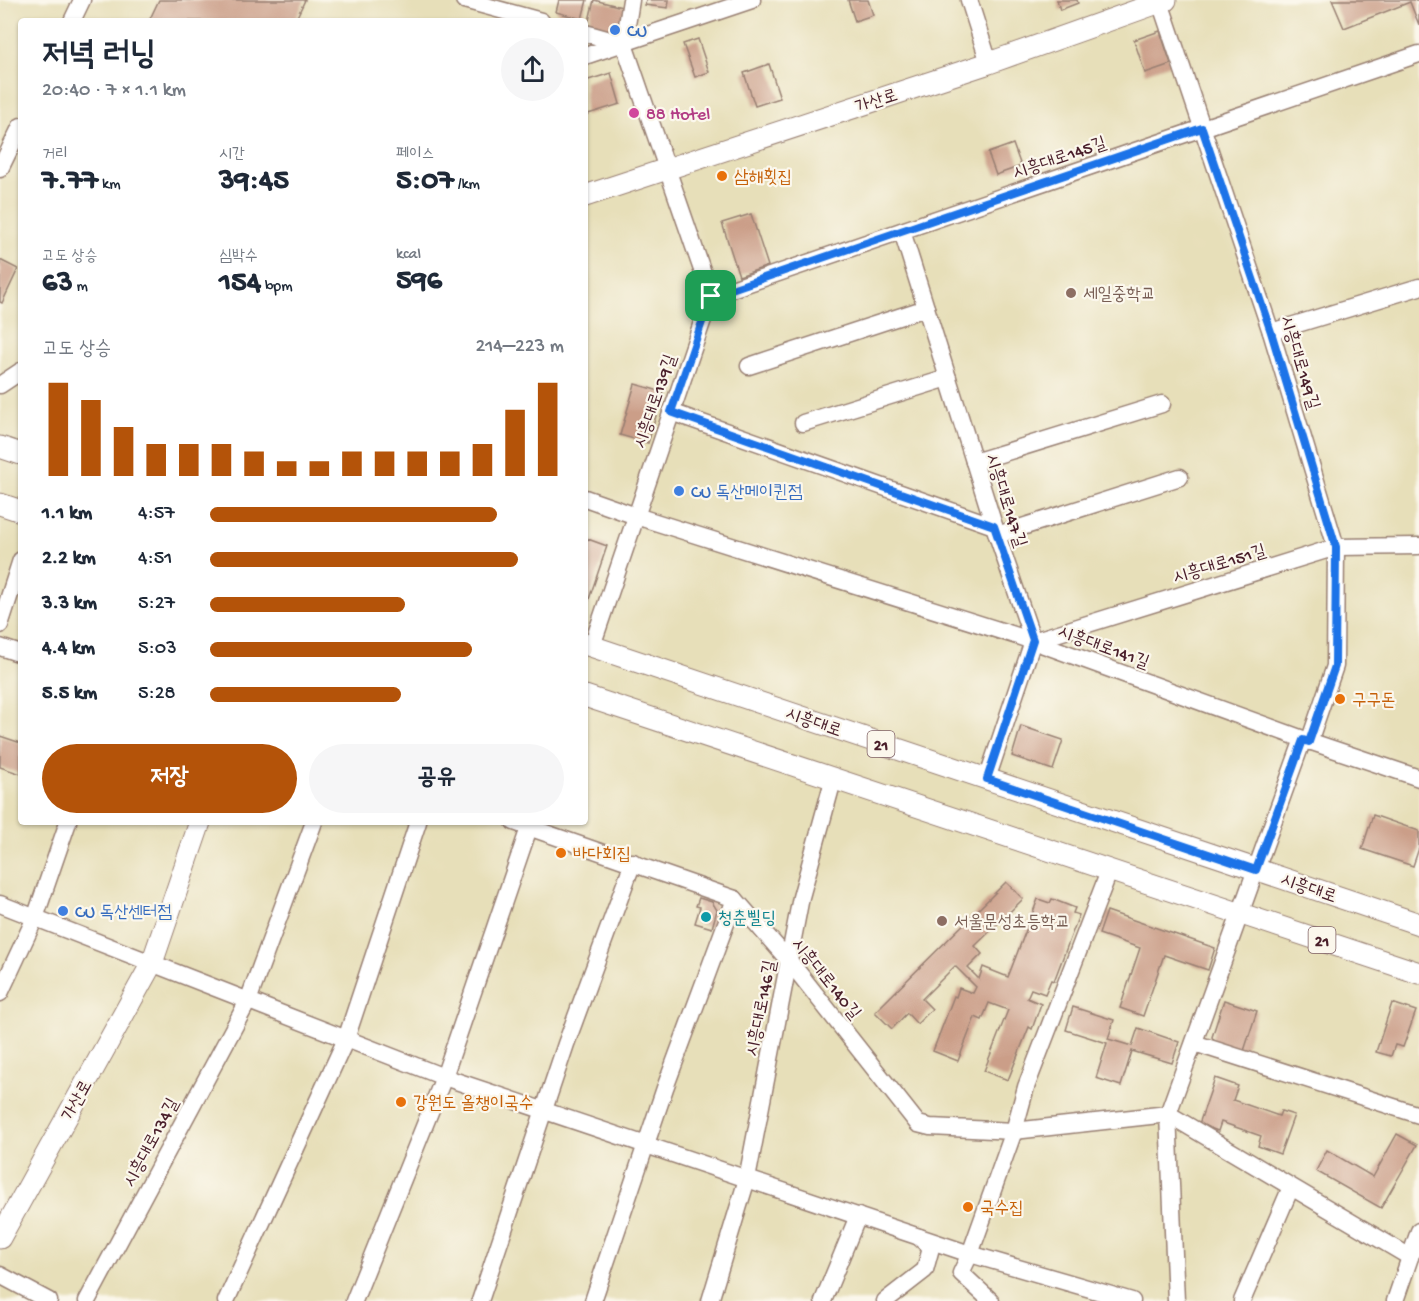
<!DOCTYPE html>
<html lang="ko">
<meta charset="utf-8">
<style>
:root{--surface:#fff;--page:#f6f6f7;--text:#1f2937;--muted:#747a83;--accent:#b45309}
body{margin:0;font-family:"Gochi Hand","Poor Story",sans-serif;background:var(--page);color:var(--text);height:100vh;display:flex;flex-direction:column;font-size:22px;white-space:nowrap}
*{box-sizing:border-box;margin:0}
p{font-size:20px;color:var(--muted)}
.icon{flex:none;width:33px;height:33px;fill:none;stroke:currentColor;stroke-width:2;stroke-linecap:round;stroke-linejoin:round}
.map{position:relative;flex:1;overflow:hidden}
.details{position:absolute;left:18px;top:18px;width:570px;height:807px;display:flex;flex-direction:column;background:var(--surface);border-radius:6px;box-shadow:0 2px 4px #0004}
.details>*{flex:none}
.pin{position:absolute;display:grid;place-items:center;width:51px;height:51px;color:#fff;margin:-26px;border-radius:12px;box-shadow:0 3px 9px #0006}
.round{display:grid;place-items:center;flex:none;width:63px;height:63px;border-radius:32px;background:var(--page)}
.overview{display:flex;align-items:center;justify-content:space-between;height:102px;padding:0 24px}
h1{font-size:33px;font-weight:700;line-height:45px}
.metrics{display:grid;grid-template-columns:repeat(3,1fr);gap:9px;height:102px;padding:6px 24px}
.metrics div{display:grid;align-content:center}
.metrics b{font-size:30px;font-weight:700}
.metrics small{font-size:16px;font-weight:400}
.metrics p{font-size:16px}
.chart{height:168px;padding:12px 24px}
.chart p{display:flex;justify-content:space-between}
.chart svg{width:100%;height:108px;margin-top:6px;stroke:var(--accent);stroke-width:6}
.cta{display:flex;gap:12px;margin-top:auto;padding:12px 24px}
.cta a{flex:1;height:69px;border-radius:36px;background:var(--accent);color:#fff;font-size:24px;font-weight:700;line-height:69px;text-align:center}
.cta a+a{background:var(--page);color:var(--text)}
ul{padding:0 24px;list-style:none;font-size:20px}
li{display:grid;grid-template-columns:96px 72px 1fr;align-items:center;height:45px}
li i{height:15px;border-radius:8px;background:var(--accent)}
.map>svg:first-child{display:block}
.building{fill:#cb9e88}
.lines{fill:none;stroke-linecap:round;stroke-linejoin:round}
.minor-casing{stroke:#987f72;stroke-width:19}
.major-casing{stroke:#987f72;stroke-width:23}
.minor{stroke:#fff;stroke-width:16}
.major{stroke:#fff;stroke-width:21}
.route-casing{stroke:#fff;stroke-width:12}
.route{stroke:#1a73e8;stroke-width:8}
.shop-dot{fill:#3f7fe0;stroke:#fbf7ec;stroke-width:2}
.hotel-dot{fill:#d1479c;stroke:#fbf7ec;stroke-width:2}
.food-dot{fill:#e8710a;stroke:#fbf7ec;stroke-width:2}
.education-dot{fill:#8d6e63;stroke:#fbf7ec;stroke-width:2}
.culture-dot{fill:#0f9aa8;stroke:#fbf7ec;stroke-width:2}
.labels{text-anchor:middle;stroke-width:4.5;stroke-linejoin:round;paint-order:stroke}
.shield{fill:#fbf7ec;stroke:#7f6065;stroke-width:1.5}
.shield-label{font-size:16px;font-weight:bold;fill:#4a1f2b}
.shop-label{font-size:18px;fill:#366cbe;stroke:#fbf7ec;text-anchor:start}
.street-label{font-size:18px;fill:#4a1f2b;stroke:#fbf7ec}
.hotel-label{font-size:18px;fill:#b23c85;stroke:#fbf7ec;text-anchor:start}
.food-label{font-size:18px;fill:#c56008;stroke:#fbf7ec;text-anchor:start}
.education-label{font-size:18px;fill:#785e54;stroke:#fbf7ec;text-anchor:start}
.culture-label{font-size:18px;fill:#0d838f;stroke:#fbf7ec;text-anchor:start}
</style>
<div class="map">
<svg width="1419" height="1301" viewBox="0 0 1419 1301">
<rect width="100%" height="100%" fill="#fbf7ec"/>
<filter id="ink" filterUnits="userSpaceOnUse"><feTurbulence type="fractalNoise" baseFrequency=".0167" numOctaves="2"/><feDisplacementMap in="SourceGraphic" scale="12" xChannelSelector="R" yChannelSelector="G"/><feConvolveMatrix kernelMatrix="1 2 1 2 8 2 1 2 1" color-interpolation-filters="sRGB"/></filter>
<filter id="wash" filterUnits="userSpaceOnUse"><feTurbulence type="fractalNoise" baseFrequency=".008" numOctaves="4" result="noise"/><feDisplacementMap in="SourceGraphic" scale="24" xChannelSelector="R" yChannelSelector="G"/><feGaussianBlur stdDeviation="1.35" result="paint"/><feColorMatrix in="noise" values="0 0 0 0 0 0 0 0 0 0 0 0 0 0 0 0 0 1.4 0 .05"/><feComposite in="paint" operator="in"/></filter>
<g filter="url(#wash)">
<rect width="100%" height="100%" fill="#e7dfb9"/>
<g id="blocks">
<g class="building">
<polygon points="159,0 305,0 295,21 149,21"/>
<polygon points="559,0 587,0 582,19 556,12"/>
<polygon points="594,0 626,8 620,31 614,37 587,29"/>
<polygon points="646,0 669,0 668,8 645,5"/>
<polygon points="848,0 868,0 873,15 855,21"/>
<polygon points="1057,0 1077,0 1078,3 1060,10"/>
<polygon points="1332,0 1419,0 1419,25 1410,2 1344,28"/>
<polygon points="1160,31 1171,64 1145,73 1134,40"/>
<polygon points="698,39 709,72 695,77 683,44"/>
<polygon points="769,64 780,98 755,106 744,73"/>
<polygon points="611,73 620,104 585,115 585,81"/>
<polygon points="1013,144 1021,166 996,175 988,153"/>
<polygon points="751,214 768,266 739,276 722,223"/>
<polygon points="0,260 18,269 2,303 0,302"/>
<polygon points="635,384 663,392 648,443 620,435"/>
<polygon points="585,538 607,546 585,611"/>
<polygon points="1021,726 1063,740 1053,770 1012,756"/>
<polygon points="0,736 21,743 21,774 0,767"/>
<polygon points="1373,815 1419,831 1419,848 1413,866 1362,849"/>
<polygon points="1006,882 1023,899 975,946 982,954 968,968 979,979 983,967 1008,977 1038,899 1050,903 1052,899 1075,908 1073,913 1079,915 1054,981 1051,980 1045,994 1031,989 1027,998 1041,1004 1032,1029 1029,1027 1008,1080 984,1071 1008,1010 989,1003 982,1020 975,1017 958,1061 933,1051 954,996 956,997 959,988 973,993 976,987 955,966 922,999 932,1009 917,1024 907,1013 892,1029 875,1012"/>
<polygon points="699,898 712,902 717,910 712,928 695,923 700,907 696,906"/>
<polygon points="1107,911 1215,948 1208,970 1164,955 1143,1016 1120,1008 1140,948 1099,934"/>
<polygon points="1224,1000 1257,1011 1243,1054 1216,1044 1212,1037"/>
<polygon points="1392,1003 1416,1011 1403,1047 1395,1045 1391,1056 1376,1052"/>
<polygon points="1073,1007 1114,1020 1108,1039 1132,1046 1138,1028 1179,1042 1172,1063 1132,1051 1121,1086 1096,1078 1107,1043 1066,1030"/>
<polygon points="1215,1078 1238,1086 1233,1100 1279,1116 1281,1111 1294,1115 1280,1154 1258,1146 1261,1136 1221,1122 1218,1131 1199,1124"/>
<polygon points="1397,1134 1417,1145 1381,1208 1316,1171 1327,1150 1373,1177"/>
</g>
</g>
</g>
<g filter="url(#ink)">
<use href="#blocks" fill-opacity="0" stroke="#987f72" stroke-width="1.5"/>
<g class="lines">
<defs>
<g id="minor">
<polyline points="464,0 541,21"/>
<polyline points="969,0 989,63"/>
<polyline points="1160,2 1271,332 1336,547 1335,666 1309,742"/>
<polyline points="72,21 82,0"/>
<polyline points="585,33 624,44"/>
<polyline points="585,56 752,0"/>
<polyline points="0,169 21,126"/>
<polyline points="902,231 997,535 1033,641 987,779"/>
<polyline points="711,296 1419,54"/>
<polyline points="1271,332 1419,287"/>
<polyline points="749,366 926,308"/>
<polyline points="0,385 21,371"/>
<polyline points="671,412 994,526"/>
<polyline points="803,423 948,378"/>
<polyline points="974,462 1162,404"/>
<polyline points="585,498 636,516 1033,641 1303,739 1419,778"/>
<polyline points="997,535 1180,477"/>
<polyline points="0,625 21,560"/>
<polyline points="1033,641 1336,547 1419,546"/>
<polyline points="592,646 711,296 624,44 631,0"/>
<polyline points="0,647 21,654"/>
<polyline points="514,822 735,899 790,962 918,1124 930,1127 1014,1131 1168,1114 1410,1257"/>
<polyline points="0,904 444,1077 970,1254 1132,1301"/>
<polyline points="0,993 35,918 68,822"/>
<polyline points="1194,1043 1419,1115"/>
<polyline points="0,1275 49,1301"/>
<polyline points="87,1301 248,1001 314,822"/>
<polyline points="226,1301 346,1039 418,822"/>
<polyline points="354,1301 444,1077 531,822"/>
<polyline points="480,1301 566,1044 633,862"/>
<polyline points="593,1301 665,1088 735,899"/>
<polyline points="710,1301 747,1179 801,897 834,777"/>
<polyline points="823,1301 858,1216"/>
<polyline points="885,1301 925,1270 931,1248 919,1237"/>
<polyline points="991,1301 961,1273 970,1254 1014,1131 1026,1087 1110,869"/>
<polyline points="1176,1301 1168,1114 1303,739"/>
<polyline points="1242,1301 1291,1187"/>
<polyline points="1395,1301 1419,1231"/>
</g>
<g id="major">
<polyline points="585,196 989,63 1166,0"/>
<polyline points="0,447 21,454"/>
<polyline points="0,504 21,511"/>
<polyline points="585,644 1419,924"/>
<polyline points="585,696 1419,973"/>
<polyline points="0,1238 152,963 200,822"/>
</g>
</defs>
<use href="#minor" class="minor-casing"/>
<use href="#major" class="major-casing"/>
<use href="#minor" class="minor"/>
<use href="#major" class="major"/>
</g>
</g>
<g class="lines" filter="url(#ink)">
<defs>
<polygon id="route" points="1202,128 1271,332 1336,547 1335,666 1309,742 1303,740 1256,870 987,779 1033,640 994,526 671,412 711,296"/>
</defs>
<use href="#route" class="route-casing"/>
<use href="#route" class="route"/>
</g>
<g class="shop-dot">
<circle cx="615" cy="30" r="6"/>
<circle cx="679" cy="491" r="6"/>
<circle cx="63" cy="911" r="6"/>
</g>
<circle class="hotel-dot" cx="634" cy="113" r="6"/>
<g class="food-dot">
<circle cx="722" cy="176" r="6"/>
<circle cx="1340" cy="699" r="6"/>
<circle cx="561" cy="853" r="6"/>
<circle cx="401" cy="1102" r="6"/>
<circle cx="968" cy="1207" r="6"/>
</g>
<g class="education-dot">
<circle cx="1071" cy="293" r="6"/>
<circle cx="942" cy="921" r="6"/>
</g>
<circle class="culture-dot" cx="706" cy="917" r="6"/>
<g class="labels">
<g class="shield">
<rect x="867.5" y="731" width="27" height="26" rx="4.5"/>
<rect x="1308.5" y="927" width="27" height="26" rx="4.5"/>
</g>
<g class="shield-label">
<text x="881" y="750">21</text>
<text x="1322" y="946">21</text>
</g>
<g class="shop-label">
<text x="627" y="36">CU</text>
<text x="691" y="497">CU 독산메이퀸점</text>
<text x="75" y="917">CU 독산센터점</text>
</g>
<g class="street-label">
<text transform="translate(876 100) rotate(-18)" y="6">가산로</text>
<text transform="translate(1059 157) rotate(-19)" y="6">시흥대로145길</text>
<text transform="translate(1301 362) rotate(73)" y="6">시흥대로149길</text>
<text transform="translate(654 401) rotate(-71)" y="6">시흥대로139길</text>
<text transform="translate(1007 500) rotate(72)" y="6">시흥대로147길</text>
<text transform="translate(1219 563) rotate(-17)" y="6">시흥대로151길</text>
<text transform="translate(1104 646) rotate(20)" y="6">시흥대로141길</text>
<text transform="translate(814 721) rotate(19)" y="6">시흥대로</text>
<text transform="translate(1309 887) rotate(19)" y="6">시흥대로</text>
<text transform="translate(827 978) rotate(51)" y="6">시흥대로140길</text>
<text transform="translate(760 1008) rotate(-79)" y="6">시흥대로146길</text>
<text transform="translate(76 1100) rotate(-61)" y="6">가산로</text>
<text transform="translate(150 1142) rotate(-62)" y="6">시흥대로134길</text>
</g>
<g class="hotel-label">
<text x="646" y="119">88 Hotel</text>
</g>
<g class="food-label">
<text x="734" y="182">삼해횟집</text>
<text x="1352" y="705">구구돈</text>
<text x="573" y="859">바다회집</text>
<text x="413" y="1108">강원도 올챙이국수</text>
<text x="980" y="1213">국수집</text>
</g>
<g class="education-label">
<text x="1083" y="299">세일중학교</text>
<text x="954" y="927">서울문성초등학교</text>
</g>
<g class="culture-label">
<text x="718" y="923">청춘삘딩</text>
</g>
</g>
</svg>
<div class="pin" style="left:711px;top:296px;background:#1e9e55"><svg class="icon" aria-label="arrive" viewBox="0 0 24 24"><path d="M6 21V4h12l-3 4 3 4H6"/></svg></div>
<section class="details">
<div class="overview"><div><h1>저녁 러닝</h1><p>20:40 · 7 × 1.1 km</p></div><a class="round"><svg class="icon" aria-label="share" viewBox="0 0 24 24"><path d="M12 15V3M7 8l5-5 5 5M5 13v7h14v-7"/></svg></a></div>
<div class="metrics">
<div><p>거리</p><b>7.77<small> km</small></b></div>
<div><p>시간</p><b>39:45</b></div>
<div><p>페이스</p><b>5:07<small> /km</small></b></div>
</div>
<div class="metrics">
<div><p>고도 상승</p><b>63<small> m</small></b></div>
<div><p>심박수</p><b>154<small> bpm</small></b></div>
<div><p>kcal</p><b>596</b></div>
</div>
<div class="chart"><p><span>고도 상승</span>214–223 m</p>
<svg viewBox="0 0 160 44" preserveAspectRatio="none"><path d="M5 44V6M15 44V13M25 44V24M35 44V31M45 44V31M55 44V31M65 44V34M75 44V38M85 44V38M95 44V34M105 44V34M115 44V34M125 44V34M135 44V31M145 44V17M155 44V6"/></svg>
</div>
<ul>
<li><b>1.1 km</b>4:57<i style="width:81%"></i></li>
<li><b>2.2 km</b>4:51<i style="width:87%"></i></li>
<li><b>3.3 km</b>5:27<i style="width:55%"></i></li>
<li><b>4.4 km</b>5:03<i style="width:74%"></i></li>
<li><b>5.5 km</b>5:28<i style="width:54%"></i></li>
</ul>
<div class="cta"><a>저장</a><a>공유</a></div>
</section>
</div>
